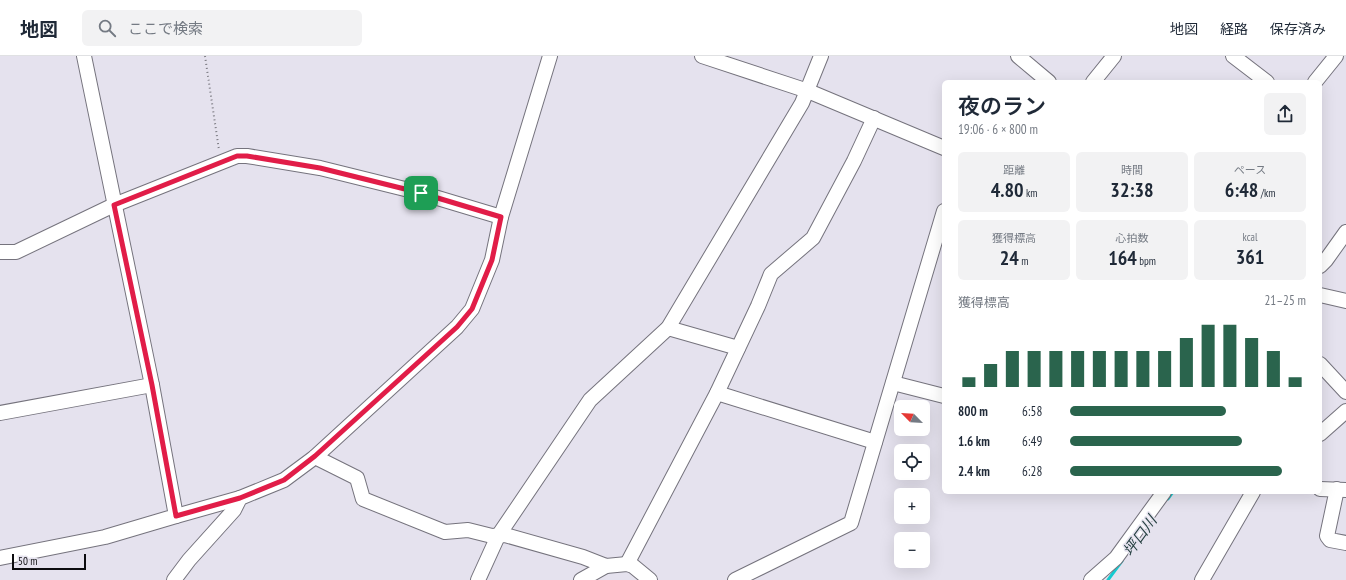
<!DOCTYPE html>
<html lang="ja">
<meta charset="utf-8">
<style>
:root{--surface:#fff;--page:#f2f2f3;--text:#1f2937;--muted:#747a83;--line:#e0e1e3;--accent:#2a644d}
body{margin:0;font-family:"PT Sans Narrow","Noto Sans JP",sans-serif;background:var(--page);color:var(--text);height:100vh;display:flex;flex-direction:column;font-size:15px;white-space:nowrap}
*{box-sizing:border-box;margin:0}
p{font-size:13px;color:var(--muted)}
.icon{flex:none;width:22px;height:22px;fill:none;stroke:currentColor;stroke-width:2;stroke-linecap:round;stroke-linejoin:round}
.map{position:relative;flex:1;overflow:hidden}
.drawer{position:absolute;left:942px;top:24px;width:380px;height:414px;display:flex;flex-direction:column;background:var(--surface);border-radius:6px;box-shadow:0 4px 16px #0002}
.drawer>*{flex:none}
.needle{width:26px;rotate:294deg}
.tools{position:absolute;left:894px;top:344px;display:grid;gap:8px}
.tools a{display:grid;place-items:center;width:36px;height:36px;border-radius:6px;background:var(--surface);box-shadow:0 4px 16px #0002;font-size:20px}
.scale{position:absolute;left:12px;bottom:10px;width:74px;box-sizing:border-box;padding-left:4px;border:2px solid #0c0c0f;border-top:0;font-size:11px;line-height:14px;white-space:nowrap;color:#0c0c0f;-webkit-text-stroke:3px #e5e2ee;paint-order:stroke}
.pin{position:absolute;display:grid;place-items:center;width:34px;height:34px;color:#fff;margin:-17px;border-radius:8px;box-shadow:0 2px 6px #0006}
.round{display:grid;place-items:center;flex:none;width:42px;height:42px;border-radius:6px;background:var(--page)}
.head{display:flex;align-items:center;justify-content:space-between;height:68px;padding:0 16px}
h1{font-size:22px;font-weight:600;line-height:30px}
.metrics{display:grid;grid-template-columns:repeat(3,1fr);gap:6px;height:68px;padding:4px 16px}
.metrics div{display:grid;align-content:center;border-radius:6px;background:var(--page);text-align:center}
.metrics b{font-size:20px;font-weight:600}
.metrics small{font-size:11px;font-weight:400}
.metrics p{font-size:11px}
.chart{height:112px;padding:8px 16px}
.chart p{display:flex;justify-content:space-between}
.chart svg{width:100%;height:72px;margin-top:4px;stroke:var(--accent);stroke-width:6}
ul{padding:0 16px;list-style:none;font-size:13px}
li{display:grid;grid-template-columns:64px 48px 1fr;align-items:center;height:30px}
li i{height:10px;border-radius:5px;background:var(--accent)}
header{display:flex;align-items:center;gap:24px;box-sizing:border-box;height:56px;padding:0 20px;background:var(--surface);border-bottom:1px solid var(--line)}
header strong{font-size:19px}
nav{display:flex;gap:22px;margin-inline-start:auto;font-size:14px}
.search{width:280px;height:36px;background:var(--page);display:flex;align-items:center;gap:10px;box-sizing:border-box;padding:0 14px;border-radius:6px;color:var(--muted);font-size:15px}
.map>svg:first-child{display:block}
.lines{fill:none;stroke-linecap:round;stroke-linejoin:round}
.stream{stroke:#15cad0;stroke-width:3}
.minor-casing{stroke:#75737d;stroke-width:16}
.path{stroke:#7a7980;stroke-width:2;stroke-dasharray:1 3;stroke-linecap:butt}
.minor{stroke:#fff;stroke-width:14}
.route-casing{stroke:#fff;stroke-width:8}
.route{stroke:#e11d48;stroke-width:5}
.labels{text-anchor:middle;stroke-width:3;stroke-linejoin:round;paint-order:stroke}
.water-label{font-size:15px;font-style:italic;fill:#274142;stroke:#e5e2ee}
</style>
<header>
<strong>地図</strong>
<div class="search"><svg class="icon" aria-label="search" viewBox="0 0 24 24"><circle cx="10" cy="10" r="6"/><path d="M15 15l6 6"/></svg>ここで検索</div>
<nav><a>地図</a><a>経路</a><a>保存済み</a></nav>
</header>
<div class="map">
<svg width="1346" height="524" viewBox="0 0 1346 524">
<rect width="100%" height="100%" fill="#e5e2ee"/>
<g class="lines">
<g class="stream">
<polyline points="1168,443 1173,436"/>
<polyline points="1108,524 1122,505"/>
</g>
<defs>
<g id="minor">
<polyline points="702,0 808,35 944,92"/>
<polyline points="1018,0 1049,26"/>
<polyline points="1233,0 1267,26"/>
<polyline points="1093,26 1114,0"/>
<polyline points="1315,26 1336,0"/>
<polyline points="0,196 16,196 114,149 237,100 247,100 320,112 421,137 501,161"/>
<polyline points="1320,210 1326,204 1346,176"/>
<polyline points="1320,239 1346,245"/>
<polyline points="668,272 738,292"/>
<polyline points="1320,308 1346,336"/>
<polyline points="893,327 944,340"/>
<polyline points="717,337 875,386"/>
<polyline points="0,357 152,329"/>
<polyline points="1320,378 1346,355"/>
<polyline points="315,401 357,422 363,443 445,476 468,474 492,480 505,479 583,501 606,510 627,508 633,510 650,524"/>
<polyline points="1320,433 1346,434"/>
<polyline points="1337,433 1327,480 1330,484 1346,487"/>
<polyline points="176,460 240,442"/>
<polyline points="0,502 105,481 176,460 152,329 84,0"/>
<polyline points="627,508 717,337 758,250 771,218 813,182 854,105 874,62"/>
<polyline points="174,524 189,504 234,454 240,442 284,424 315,401 457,271 472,253 492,204 501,161 550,0"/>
<polyline points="478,524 498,480 590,344 668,272 802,47 821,0"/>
<polyline points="581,524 606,510"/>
<polyline points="735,524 851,467 944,155"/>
<polyline points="1091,524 1116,502 1164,436"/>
<polyline points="1202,524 1253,436"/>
</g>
</defs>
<use href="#minor" class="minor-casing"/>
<polyline class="path" points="205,0 219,94"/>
<use href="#minor" class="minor"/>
</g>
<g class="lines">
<defs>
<polygon id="route" points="237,100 247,100 320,112 421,137 501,161 492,204 472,253 457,271 315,400 284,424 240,442 176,460 152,329 114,149"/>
</defs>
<use href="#route" class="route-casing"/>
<use href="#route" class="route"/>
</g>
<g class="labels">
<g class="water-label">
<text transform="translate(1140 480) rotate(-54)" y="5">坪口川</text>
</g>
</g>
</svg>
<div class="tools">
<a><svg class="needle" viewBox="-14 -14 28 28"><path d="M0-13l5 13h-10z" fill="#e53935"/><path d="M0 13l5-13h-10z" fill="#747a83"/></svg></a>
<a><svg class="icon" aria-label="locate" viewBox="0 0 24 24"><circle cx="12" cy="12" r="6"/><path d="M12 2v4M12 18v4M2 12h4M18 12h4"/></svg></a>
<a>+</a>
<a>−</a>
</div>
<div class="scale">50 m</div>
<div class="pin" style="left:421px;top:137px;background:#1e9e55"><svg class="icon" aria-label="arrive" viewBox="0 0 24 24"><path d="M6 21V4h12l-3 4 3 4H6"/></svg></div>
<section class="drawer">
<div class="head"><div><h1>夜のラン</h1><p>19:06 · 6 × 800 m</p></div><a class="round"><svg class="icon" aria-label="share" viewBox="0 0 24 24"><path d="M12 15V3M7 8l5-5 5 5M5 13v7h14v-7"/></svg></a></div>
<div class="metrics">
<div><p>距離</p><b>4.80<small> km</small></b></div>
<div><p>時間</p><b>32:38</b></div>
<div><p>ペース</p><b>6:48<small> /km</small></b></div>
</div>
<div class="metrics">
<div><p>獲得標高</p><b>24<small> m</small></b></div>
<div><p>心拍数</p><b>164<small> bpm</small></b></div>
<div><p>kcal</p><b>361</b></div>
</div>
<div class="chart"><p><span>獲得標高</span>21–25 m</p>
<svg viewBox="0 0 160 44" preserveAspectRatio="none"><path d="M5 44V38M15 44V30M25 44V22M35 44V22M45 44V22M55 44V22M65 44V22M75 44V22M85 44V22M95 44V22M105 44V14M115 44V6M125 44V6M135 44V14M145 44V22M155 44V38"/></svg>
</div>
<ul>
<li><b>800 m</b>6:58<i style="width:66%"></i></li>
<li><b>1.6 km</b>6:49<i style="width:73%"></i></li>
<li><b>2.4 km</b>6:28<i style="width:90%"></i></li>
</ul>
</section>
</div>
